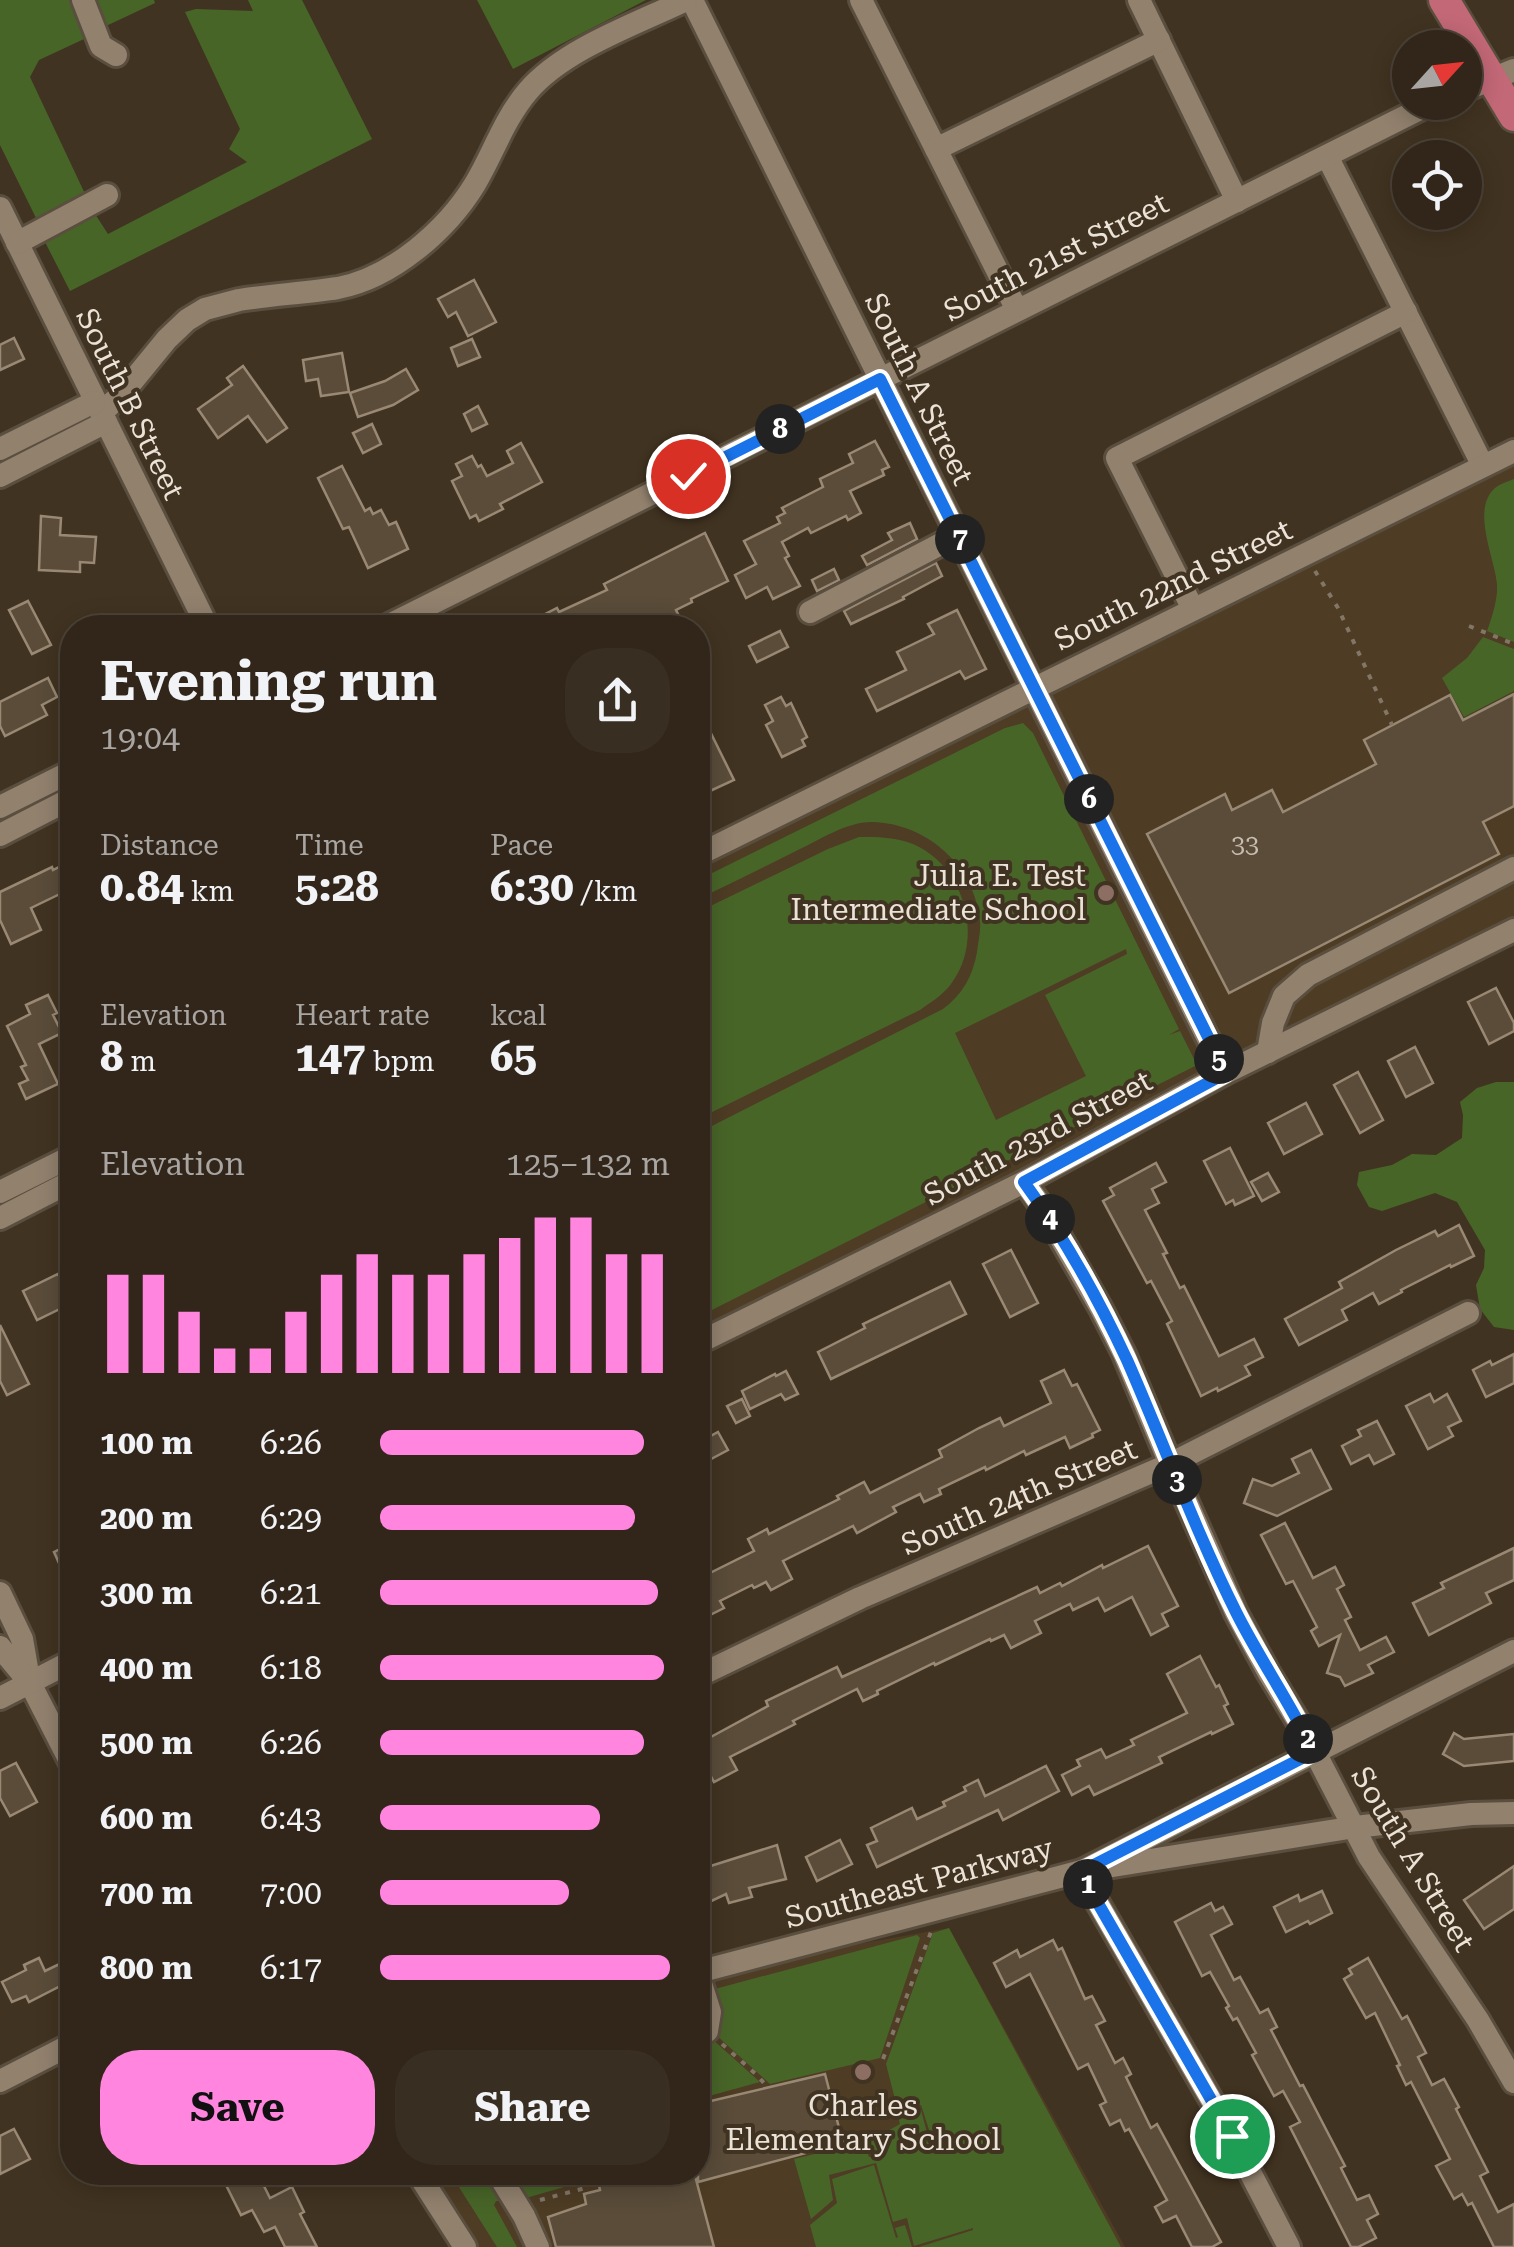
<!DOCTYPE html>
<meta charset="utf-8">
<style>
:root{--surface:#312619;--page:#392e22;--text:#f1f3f6;--muted:#a8a5a2;--line:#4c4338;--accent:#ff85df}
body{margin:0;font-family:"Roboto Serif",serif;background:var(--page);color:var(--text);height:100vh;display:flex;flex-direction:column;font-size:38px;white-space:nowrap}
*{box-sizing:border-box;margin:0}
p{font-size:32px;color:var(--muted)}
.icon{flex:none;width:55px;height:55px;fill:none;stroke:currentColor;stroke-width:2;stroke-linecap:round;stroke-linejoin:round}
.map{position:relative;flex:1;overflow:hidden}
.drawer{position:absolute;left:60px;top:615px;width:650px;height:1570px;display:flex;flex-direction:column;background:var(--surface);border-radius:40px;box-shadow:0 5px 25px #0003,0 0 0 2px var(--line)}
.drawer>*{flex:none}
.needle{width:65px;rotate:63deg}
.fabs{position:absolute;left:1392px;top:30px;display:grid;gap:20px}
.fabs a{display:grid;place-items:center;width:90px;height:90px;border-radius:50%;background:var(--surface);box-shadow:0 5px 25px #0003,0 0 0 2px var(--line);font-size:50px}
.pin{position:absolute;display:grid;place-items:center;width:85px;height:85px;color:#fff;margin:-42px;border:5px solid #fff;border-radius:50%;box-shadow:0 2px 10px #0007}
.km{position:absolute;width:50px;height:50px;margin:-25px;border-radius:50%;background:#222;color:#fff;font-size:28px;line-height:50px;text-align:center}
.round{display:grid;place-items:center;flex:none;width:105px;height:105px;border-radius:40px;background:var(--page)}
.overview{display:flex;align-items:center;justify-content:space-between;height:170px;padding:0 40px}
h1{font-size:55px;font-weight:700;line-height:75px}
.figures{display:grid;grid-template-columns:repeat(3,1fr);gap:15px;height:170px;padding:10px 40px}
.figures div{display:grid;align-content:center}
.figures b{font-size:42px;font-weight:700}
.figures small{font-size:28px;font-weight:400}
.figures p{font-size:28px}
.chart{height:280px;padding:20px 40px}
.chart p{display:flex;justify-content:space-between}
.chart svg{width:100%;height:180px;margin-top:10px;stroke:var(--accent);stroke-width:6}
.action{display:flex;gap:20px;margin-top:auto;padding:20px 40px}
.action a{flex:1;height:115px;border-radius:40px;background:var(--accent);color:#111;font-size:40px;font-weight:700;line-height:115px;text-align:center}
.action a+a{background:var(--page);color:var(--text)}
ul{padding:0 40px;list-style:none;font-size:32px}
li{display:grid;grid-template-columns:160px 120px 1fr;align-items:center;height:75px}
li i{height:25px;border-radius:12px;background:var(--accent)}
.map>svg:first-child{display:block}
.built{fill:#4e3c24}
.green{fill:#486528;fill-rule:evenodd}
.building{fill:#5a4c39;stroke:#998974;stroke-width:2.5}
.lines{fill:none;stroke-linecap:round;stroke-linejoin:round}
.minor-casing{stroke:#5a4e3f;stroke-width:28}
.major-casing{stroke:#5a4e3f;stroke-width:35}
.path{stroke:#827666;stroke-width:4;stroke-dasharray:5 8;stroke-linecap:butt}
.minor{stroke:#91816d;stroke-width:22}
.major{stroke:#c36877;stroke-width:30}
.route-casing{stroke:#fff;stroke-width:20}
.route{stroke:#1a73e8;stroke-width:12}
.education-dot{fill:#8d6e63;stroke:#413321;stroke-width:4}
.labels{text-anchor:middle;stroke-width:8;stroke-linejoin:round;paint-order:stroke}
.number-label{font-size:25px;fill:#c8bdb0}
.street-label{font-size:30px;fill:#ece3d8;stroke:#413321}
.poi-label{font-size:30px;fill:#ece3d8;stroke:#413321;text-anchor:end}
</style>
<div class="map">
<svg width="1514" height="2247" viewBox="0 0 1514 2247">
<rect width="100%" height="100%" fill="#413321"/>
<g class="built">
<polygon points="1514,451 1514,930 698,1343 698,856"/>
<polygon points="949,1928 1125,2247 465,2247 417,2173 698,2172 698,1972"/>
</g>
<g class="green">
<polygon points="0,0 76,0 84,31 84,39 39,60 30,77 86,196 38,222 0,145"/>
<polygon points="96,0 154,0 155,3 106,26"/>
<polygon points="248,0 302,0 372,139 70,291 44,240 95,214 108,234 247,162 229,149 240,129 185,12 196,9 253,11"/>
<polygon points="477,0 646,0 513,69"/>
<path d="M1514 479V642L1487 631C1492 617 1498 599 1497 584 1495 559 1472 512 1493 490 1498 484 1507 482 1514 479Z"/>
<polygon points="1483,637 1514,649 1514,691 1464,717 1442,678 1467,658"/>
<path d="M1023 723 1033 733 1179 1029 1169 1035 1180 1031 1197 1065 698 1317V1133L943 1009C962 995 973 976 977 952 978 942 981 931 980 922 976 867 927 823 872 822 845 822 818 841 794 852 762 868 730 884 698 899V880L1005 728ZM1126 949 1127 954 1045 995 1086 1076 996 1120 955 1033Z"/>
<path d="M859 837C877 837 896 837 913 844 965 866 985 939 951 984 943 995 931 1002 920 1010L698 1119V912L828 849Z"/>
<polygon points="1496,1082 1514,1082 1514,1330 1494,1327 1480,1309 1476,1285 1484,1268 1485,1250 1457,1202 1435,1193 1382,1211 1369,1207 1357,1185 1359,1172 1392,1165 1412,1154 1436,1155 1462,1138 1463,1115 1460,1102 1477,1088"/>
<polygon points="949,1928 1121,2247 919,2247 973,2230 973,2228 914,2246 907,2218 893,2222 876,2163 829,2175 833,2200 811,2219 794,2159 864,2142 869,2157 871,2157 870,2141 900,2124 897,2114 921,2110 929,2140 932,2139 921,2105 898,2111 886,2064 933,1933"/>
<polygon points="917,1935 920,1938 880,2058 770,2084 716,2035 711,1990"/>
<polygon points="712,2039 760,2082 698,2099 698,2049"/>
<polygon points="874,2165 896,2238 898,2237 895,2228 905,2225 912,2247 816,2247 810,2225 837,2203 832,2179"/>
<polygon points="450,2173 487,2173 505,2201 496,2201 494,2205 517,2247 497,2247"/>
<polygon points="508,2173 575,2173 578,2183 526,2198"/>
</g>
<g class="building">
<polygon points="474,280 496,322 468,336 456,312 448,317 438,299"/>
<polygon points="14,338 24,359 0,370 0,345"/>
<polygon points="472,339 480,357 458,366 451,348"/>
<polygon points="342,353 349,392 321,396 318,379 306,381 303,360"/>
<polygon points="243,366 287,428 267,442 248,416 218,438 198,409 232,385 227,378"/>
<polygon points="406,369 418,390 393,405 358,417 350,393 385,381"/>
<polygon points="478,406 487,424 472,431 464,414"/>
<polygon points="372,424 381,444 363,453 353,433"/>
<polygon points="875,441 889,467 882,470 884,475 850,491 861,513 848,520 846,516 811,533 808,528 782,542 789,556 785,558 800,586 773,599 767,587 746,598 735,575 756,564 744,541 780,523 777,517 785,513 782,508 823,487 820,479 853,463 849,454"/>
<polygon points="521,443 542,482 500,504 503,509 479,521 476,515 470,518 452,481 462,476 456,464 472,456 478,467 481,465 487,476 513,463 507,451"/>
<polygon points="342,466 365,511 370,508 373,514 381,510 389,525 396,522 408,549 368,568 349,527 343,529 318,478"/>
<polygon points="41,516 61,518 60,535 96,537 94,563 80,562 80,572 39,570"/>
<polygon points="910,523 917,539 867,565 862,556 892,540 888,533"/>
<polygon points="705,533 728,581 691,599 692,602 676,610 685,628 663,628 658,617 636,628 633,628 629,618 606,628 518,628 557,608 559,612 607,590 604,584"/>
<polygon points="936,563 942,576 903,597 904,599 851,624 844,611"/>
<polygon points="834,569 839,580 817,591 812,580"/>
<polygon points="28,601 51,645 32,654 9,610"/>
<polygon points="957,610 986,669 965,679 960,671 877,711 866,689 906,670 897,652 934,634 928,624"/>
<polygon points="780,631 788,647 757,662 749,646"/>
<polygon points="48,678 57,697 42,705 47,715 5,736 0,726 0,702"/>
<polygon points="1514,694 1514,806 1483,822 1499,854 1229,993 1147,834 1225,794 1232,810 1272,790 1283,812 1376,764 1364,740 1450,695 1463,720"/>
<polygon points="781,697 786,706 791,703 807,737 802,740 805,746 782,757 766,725 773,721 765,705"/>
<polygon points="698,707 734,780 710,791 698,766"/>
<polygon points="67,863 72,874 72,880 63,885 66,891 31,908 41,930 11,944 0,920 0,892 52,867 53,870"/>
<polygon points="1496,988 1514,1023 1514,1031 1489,1044 1468,1002"/>
<polygon points="48,995 57,1013 53,1015 62,1033 39,1044 58,1084 26,1099 19,1084 28,1080 21,1067 26,1065 7,1026 30,1014 26,1005"/>
<polygon points="1415,1047 1433,1083 1406,1097 1388,1061"/>
<polygon points="1358,1072 1383,1120 1360,1133 1334,1085"/>
<polygon points="1306,1103 1322,1134 1284,1154 1268,1123"/>
<polygon points="1230,1148 1254,1196 1235,1205 1233,1200 1226,1204 1204,1161"/>
<polygon points="1156,1163 1166,1182 1152,1189 1159,1203 1145,1210 1167,1253 1163,1254 1180,1288 1184,1286 1219,1356 1254,1339 1263,1357 1245,1366 1250,1375 1218,1391 1217,1388 1201,1396 1167,1324 1172,1321 1151,1281 1147,1283 1103,1201 1114,1195 1110,1188"/>
<polygon points="1268,1173 1279,1192 1262,1201 1251,1182"/>
<polygon points="1459,1225 1474,1256 1451,1267 1450,1265 1401,1290 1402,1292 1379,1304 1373,1293 1342,1310 1347,1320 1299,1345 1285,1319 1342,1288 1339,1282 1396,1250 1435,1231 1438,1236"/>
<polygon points="1011,1250 1038,1303 1010,1317 983,1264"/>
<polygon points="58,1274 61,1280 72,1274 72,1303 37,1320 23,1291"/>
<polygon points="950,1282 966,1314 831,1379 818,1352 865,1328 863,1324"/>
<polygon points="0,1325 29,1384 7,1395 0,1381"/>
<polygon points="1514,1354 1514,1383 1486,1397 1473,1370 1490,1361 1492,1365"/>
<polygon points="1064,1370 1072,1386 1077,1384 1100,1430 1092,1434 1093,1437 1070,1448 1065,1437 1026,1455 1024,1451 986,1470 985,1467 939,1489 941,1494 924,1502 920,1494 893,1507 896,1512 857,1533 853,1526 783,1561 792,1579 771,1590 766,1582 754,1588 752,1585 720,1601 724,1608 698,1621 698,1579 754,1551 748,1539 767,1529 769,1534 839,1499 837,1496 864,1482 870,1493 942,1457 939,1450 979,1428 1000,1418 1004,1426 1051,1403 1041,1381"/>
<polygon points="786,1371 798,1394 785,1400 781,1394 750,1409 742,1391 775,1374 776,1376"/>
<polygon points="1430,1394 1434,1402 1447,1394 1461,1421 1448,1427 1453,1436 1428,1449 1406,1406"/>
<polygon points="742,1399 750,1416 736,1423 727,1406"/>
<polygon points="1377,1421 1394,1454 1374,1464 1369,1455 1351,1464 1342,1446 1361,1436 1358,1430"/>
<polygon points="718,1432 728,1450 698,1466 698,1443"/>
<polygon points="1311,1450 1331,1489 1277,1516 1244,1503 1253,1479 1272,1486 1299,1473 1292,1459"/>
<polygon points="1285,1523 1313,1578 1335,1567 1344,1585 1337,1589 1351,1617 1345,1620 1360,1650 1386,1637 1394,1652 1368,1665 1373,1673 1345,1686 1340,1677 1327,1673 1340,1635 1319,1646 1311,1631 1317,1627 1293,1581 1286,1584 1261,1535"/>
<polygon points="72,1543 72,1592 54,1552"/>
<polygon points="1148,1546 1178,1606 1162,1614 1168,1626 1151,1635 1132,1597 1105,1611 1098,1598 1073,1610 1070,1604 1035,1621 1041,1633 1011,1648 1004,1635 991,1641 990,1639 935,1665 934,1663 877,1691 878,1694 863,1701 857,1689 793,1721 795,1724 730,1757 737,1770 714,1782 710,1775 698,1781 698,1744 768,1706 766,1701 837,1667 842,1677 1037,1587 1040,1593 1060,1583 1062,1586 1102,1565 1103,1568"/>
<polygon points="1514,1548 1514,1580 1486,1593 1491,1603 1429,1635 1413,1603 1444,1588 1441,1583"/>
<polygon points="1200,1656 1216,1687 1219,1685 1228,1704 1224,1706 1233,1724 1212,1734 1211,1732 1159,1757 1162,1763 1094,1795 1089,1786 1072,1795 1062,1775 1080,1766 1077,1760 1101,1749 1106,1758 1134,1745 1131,1740 1187,1713 1167,1674"/>
<polygon points="1454,1733 1464,1739 1514,1734 1514,1761 1464,1766 1443,1754"/>
<polygon points="16,1763 37,1802 10,1816 0,1798 0,1771"/>
<polygon points="1046,1766 1059,1791 1003,1820 998,1810 877,1867 867,1845 877,1841 871,1828 912,1808 917,1819 945,1806 943,1802 966,1791 964,1787 978,1780 985,1796"/>
<polygon points="840,1840 852,1864 817,1881 806,1857"/>
<polygon points="777,1845 786,1879 749,1888 752,1897 729,1903 726,1894 705,1904 703,1899 698,1902 698,1870"/>
<polygon points="1514,1866 1514,1909 1484,1929 1464,1900"/>
<polygon points="1322,1891 1332,1913 1310,1924 1308,1921 1286,1932 1274,1907 1298,1895 1300,1901"/>
<polygon points="1211,1903 1215,1911 1223,1907 1232,1924 1211,1935 1234,1980 1240,1977 1260,2013 1268,2009 1277,2027 1271,2030 1300,2086 1303,2085 1345,2166 1341,2168 1357,2200 1369,2195 1378,2214 1367,2220 1376,2238 1358,2247 1351,2247 1290,2127 1300,2122 1283,2091 1274,2096 1252,2055 1256,2053 1237,2018 1233,2020 1226,2008 1229,2006 1210,1972 1202,1976 1175,1922"/>
<polygon points="1053,1940 1058,1950 1062,1948 1085,1999 1092,1996 1105,2021 1096,2025 1115,2063 1123,2058 1131,2074 1126,2077 1151,2128 1157,2124 1221,2242 1212,2247 1192,2247 1176,2216 1163,2222 1155,2207 1167,2200 1129,2129 1125,2131 1120,2120 1110,2125 1100,2105 1106,2102 1088,2064 1078,2069 1030,1974 1006,1987 994,1963 1017,1950 1020,1957"/>
<polygon points="39,1958 45,1971 72,1958 72,1980 29,2002 26,1996 12,2002 2,1982 26,1970 24,1965"/>
<polygon points="1368,1958 1402,2019 1407,2016 1426,2053 1418,2057 1432,2085 1444,2079 1459,2107 1456,2109 1488,2172 1480,2176 1498,2212 1514,2204 1514,2247 1494,2247 1472,2203 1468,2205 1462,2194 1454,2199 1436,2166 1450,2159 1411,2082 1406,2085 1397,2066 1400,2065 1375,2013 1366,2018 1344,1979 1352,1974 1349,1969"/>
<polygon points="825,2074 843,2143 698,2182 698,2104"/>
<polygon points="14,2129 30,2159 0,2174 0,2136"/>
<polygon points="251,2172 257,2172 270,2198 292,2187 304,2212 300,2214 317,2247 285,2247 275,2227 264,2232 252,2210 241,2215 226,2185"/>
<polygon points="596,2172 694,2172 714,2247 556,2247 548,2217 586,2204 584,2194 600,2190"/>
</g>
<g class="lines">
<defs>
<g id="minor">
<polyline points="83,0 101,46 116,55"/>
<polyline points="692,0 1225,1073"/>
<polyline points="861,0 1017,310"/>
<polyline points="1139,0 1237,201"/>
<polyline points="1465,90 1514,70"/>
<polyline points="936,149 1159,40"/>
<polyline points="1327,156 1483,466"/>
<polyline points="0,208 208,628"/>
<polyline points="17,243 107,195"/>
<path d="M101 413 122 394 167 339 187 320 205 309 239 300C271 295 305 293 338 288 392 278 447 230 475 184 493 154 504 119 528 91 564 49 636 24 686 0"/>
<polyline points="0,449 94,402"/>
<polyline points="0,476 106,422"/>
<polyline points="1193,609 1117,458 1406,312"/>
<polyline points="810,612 958,535"/>
<polyline points="383,628 1434,102"/>
<polyline points="0,807 72,771"/>
<polyline points="0,835 72,798"/>
<polyline points="698,855 1514,451"/>
<polyline points="1268,1052 1273,1023 1284,996 1308,975 1514,868"/>
<polyline points="1024,1182 1045,1211 1100,1307 1124,1354 1170,1464 1236,1613 1268,1672 1305,1733 1369,1857 1478,2020 1514,2082"/>
<polyline points="0,1192 72,1156"/>
<polyline points="0,1218 72,1181"/>
<polyline points="698,1343 1024,1182 1225,1073 1514,930"/>
<polyline points="0,1593 22,1639 29,1679"/>
<polyline points="0,1647 30,1683 72,1765"/>
<polyline points="698,1676 860,1598 1170,1464 1468,1313"/>
<polyline points="0,1698 72,1661"/>
<polyline points="698,1972 1082,1871 1355,1827 1471,1814 1514,1813"/>
<polyline points="698,1974 710,2012 707,2031 698,2037"/>
<polyline points="0,2081 72,2044"/>
<polyline points="417,2172 465,2247"/>
<polyline points="497,2172 524,2216 538,2247"/>
<polyline points="1289,2247 1225,2124 1099,1905 1082,1871 1514,1651"/>
</g>
<polyline id="major" points="1444,0 1514,116"/>
</defs>
<use href="#minor" class="minor-casing"/>
<use href="#major" class="major-casing"/>
<g class="path">
<polyline points="1315,571 1338,608 1392,725"/>
<polyline points="1469,626 1514,644"/>
<polyline points="722,2044 758,2076 767,2087"/>
<polyline points="883,2059 931,1932"/>
<polyline points="540,2200 589,2187 587,2172"/>
</g>
<use href="#minor" class="minor"/>
<use href="#major" class="major"/>
</g>
<g class="lines">
<defs>
<path id="route" d="M688 476 880 379 1226 1073 1024 1182C1064 1237 1098 1298 1127 1360 1164 1444 1195 1530 1236 1612 1260 1660 1291 1704 1314 1752L1082 1871 1099 1905 1232 2136"/>
</defs>
<use href="#route" class="route-casing"/>
<use href="#route" class="route"/>
</g>
<g class="education-dot">
<circle cx="1106" cy="893" r="10"/>
<circle cx="863" cy="2072" r="10"/>
</g>
<g class="labels">
<g class="number-label">
<text x="1245" y="853">33</text>
</g>
<g class="street-label">
<text transform="translate(1056 257) rotate(-27)" y="10">South 21st Street</text>
<text transform="translate(919 389) rotate(64)" y="10">South A Street</text>
<text transform="translate(130 404) rotate(64)" y="10">South B Street</text>
<text transform="translate(1173 585) rotate(-26)" y="10">South 22nd Street</text>
<text transform="translate(1038 1138) rotate(-28)" y="10">South 23rd Street</text>
<text transform="translate(1019 1497) rotate(-23)" y="10">South 24th Street</text>
<text transform="translate(1413 1859) rotate(59)" y="10">South A Street</text>
<text transform="translate(919 1883) rotate(-15)" y="10">Southeast Parkway</text>
</g>
<g class="poi-label">
<text x="1086" y="886">Julia E. Test<tspan x="1086" dy="34">Intermediate School</tspan></text>
<text x="863" y="2116" text-anchor="middle">Charles<tspan x="863" dy="34">Elementary School</tspan></text>
</g>
</g>
</svg>
<div class="fabs">
<a><svg class="needle" viewBox="-14 -14 28 28"><path d="M0-13l5 13h-10z" fill="#e53935"/><path d="M0 13l5-13h-10z" fill="#a8a5a2"/></svg></a>
<a><svg class="icon" aria-label="locate" viewBox="0 0 24 24"><circle cx="12" cy="12" r="6"/><path d="M12 2v4M12 18v4M2 12h4M18 12h4"/></svg></a>
</div>
<div class="pin" style="left:1232px;top:2136px;background:#1e9e55"><svg class="icon" aria-label="arrive" viewBox="0 0 24 24"><path d="M6 21V4h12l-3 4 3 4H6"/></svg></div>
<div class="pin" style="left:688px;top:476px;background:#d93025"><svg class="icon" aria-label="check" viewBox="0 0 24 24"><path d="M5 12l5 5 9-10"/></svg></div>
<b class="km" style="left:1088px;top:1884px">1</b>
<b class="km" style="left:1308px;top:1739px">2</b>
<b class="km" style="left:1177px;top:1480px">3</b>
<b class="km" style="left:1050px;top:1219px">4</b>
<b class="km" style="left:1219px;top:1059px">5</b>
<b class="km" style="left:1089px;top:799px">6</b>
<b class="km" style="left:960px;top:539px">7</b>
<b class="km" style="left:780px;top:429px">8</b>
<section class="drawer">
<div class="overview"><div><h1>Evening run</h1><p>19:04</p></div><a class="round"><svg class="icon" aria-label="share" viewBox="0 0 24 24"><path d="M12 15V3M7 8l5-5 5 5M5 13v7h14v-7"/></svg></a></div>
<div class="figures">
<div><p>Distance</p><b>0.84<small> km</small></b></div>
<div><p>Time</p><b>5:28</b></div>
<div><p>Pace</p><b>6:30<small> /km</small></b></div>
</div>
<div class="figures">
<div><p>Elevation</p><b>8<small> m</small></b></div>
<div><p>Heart rate</p><b>147<small> bpm</small></b></div>
<div><p>kcal</p><b>65</b></div>
</div>
<div class="chart"><p><span>Elevation</span>125–132 m</p>
<svg viewBox="0 0 160 44" preserveAspectRatio="none"><path d="M5 44V20M15 44V20M25 44V29M35 44V38M45 44V38M55 44V29M65 44V20M75 44V15M85 44V20M95 44V20M105 44V15M115 44V11M125 44V6M135 44V6M145 44V15M155 44V15"/></svg>
</div>
<ul>
<li><b>100 m</b>6:26<i style="width:91%"></i></li>
<li><b>200 m</b>6:29<i style="width:88%"></i></li>
<li><b>300 m</b>6:21<i style="width:96%"></i></li>
<li><b>400 m</b>6:18<i style="width:98%"></i></li>
<li><b>500 m</b>6:26<i style="width:91%"></i></li>
<li><b>600 m</b>6:43<i style="width:76%"></i></li>
<li><b>700 m</b>7:00<i style="width:65%"></i></li>
<li><b>800 m</b>6:17<i style="width:100%"></i></li>
</ul>
<div class="action"><a>Save</a><a>Share</a></div>
</section>
</div>
